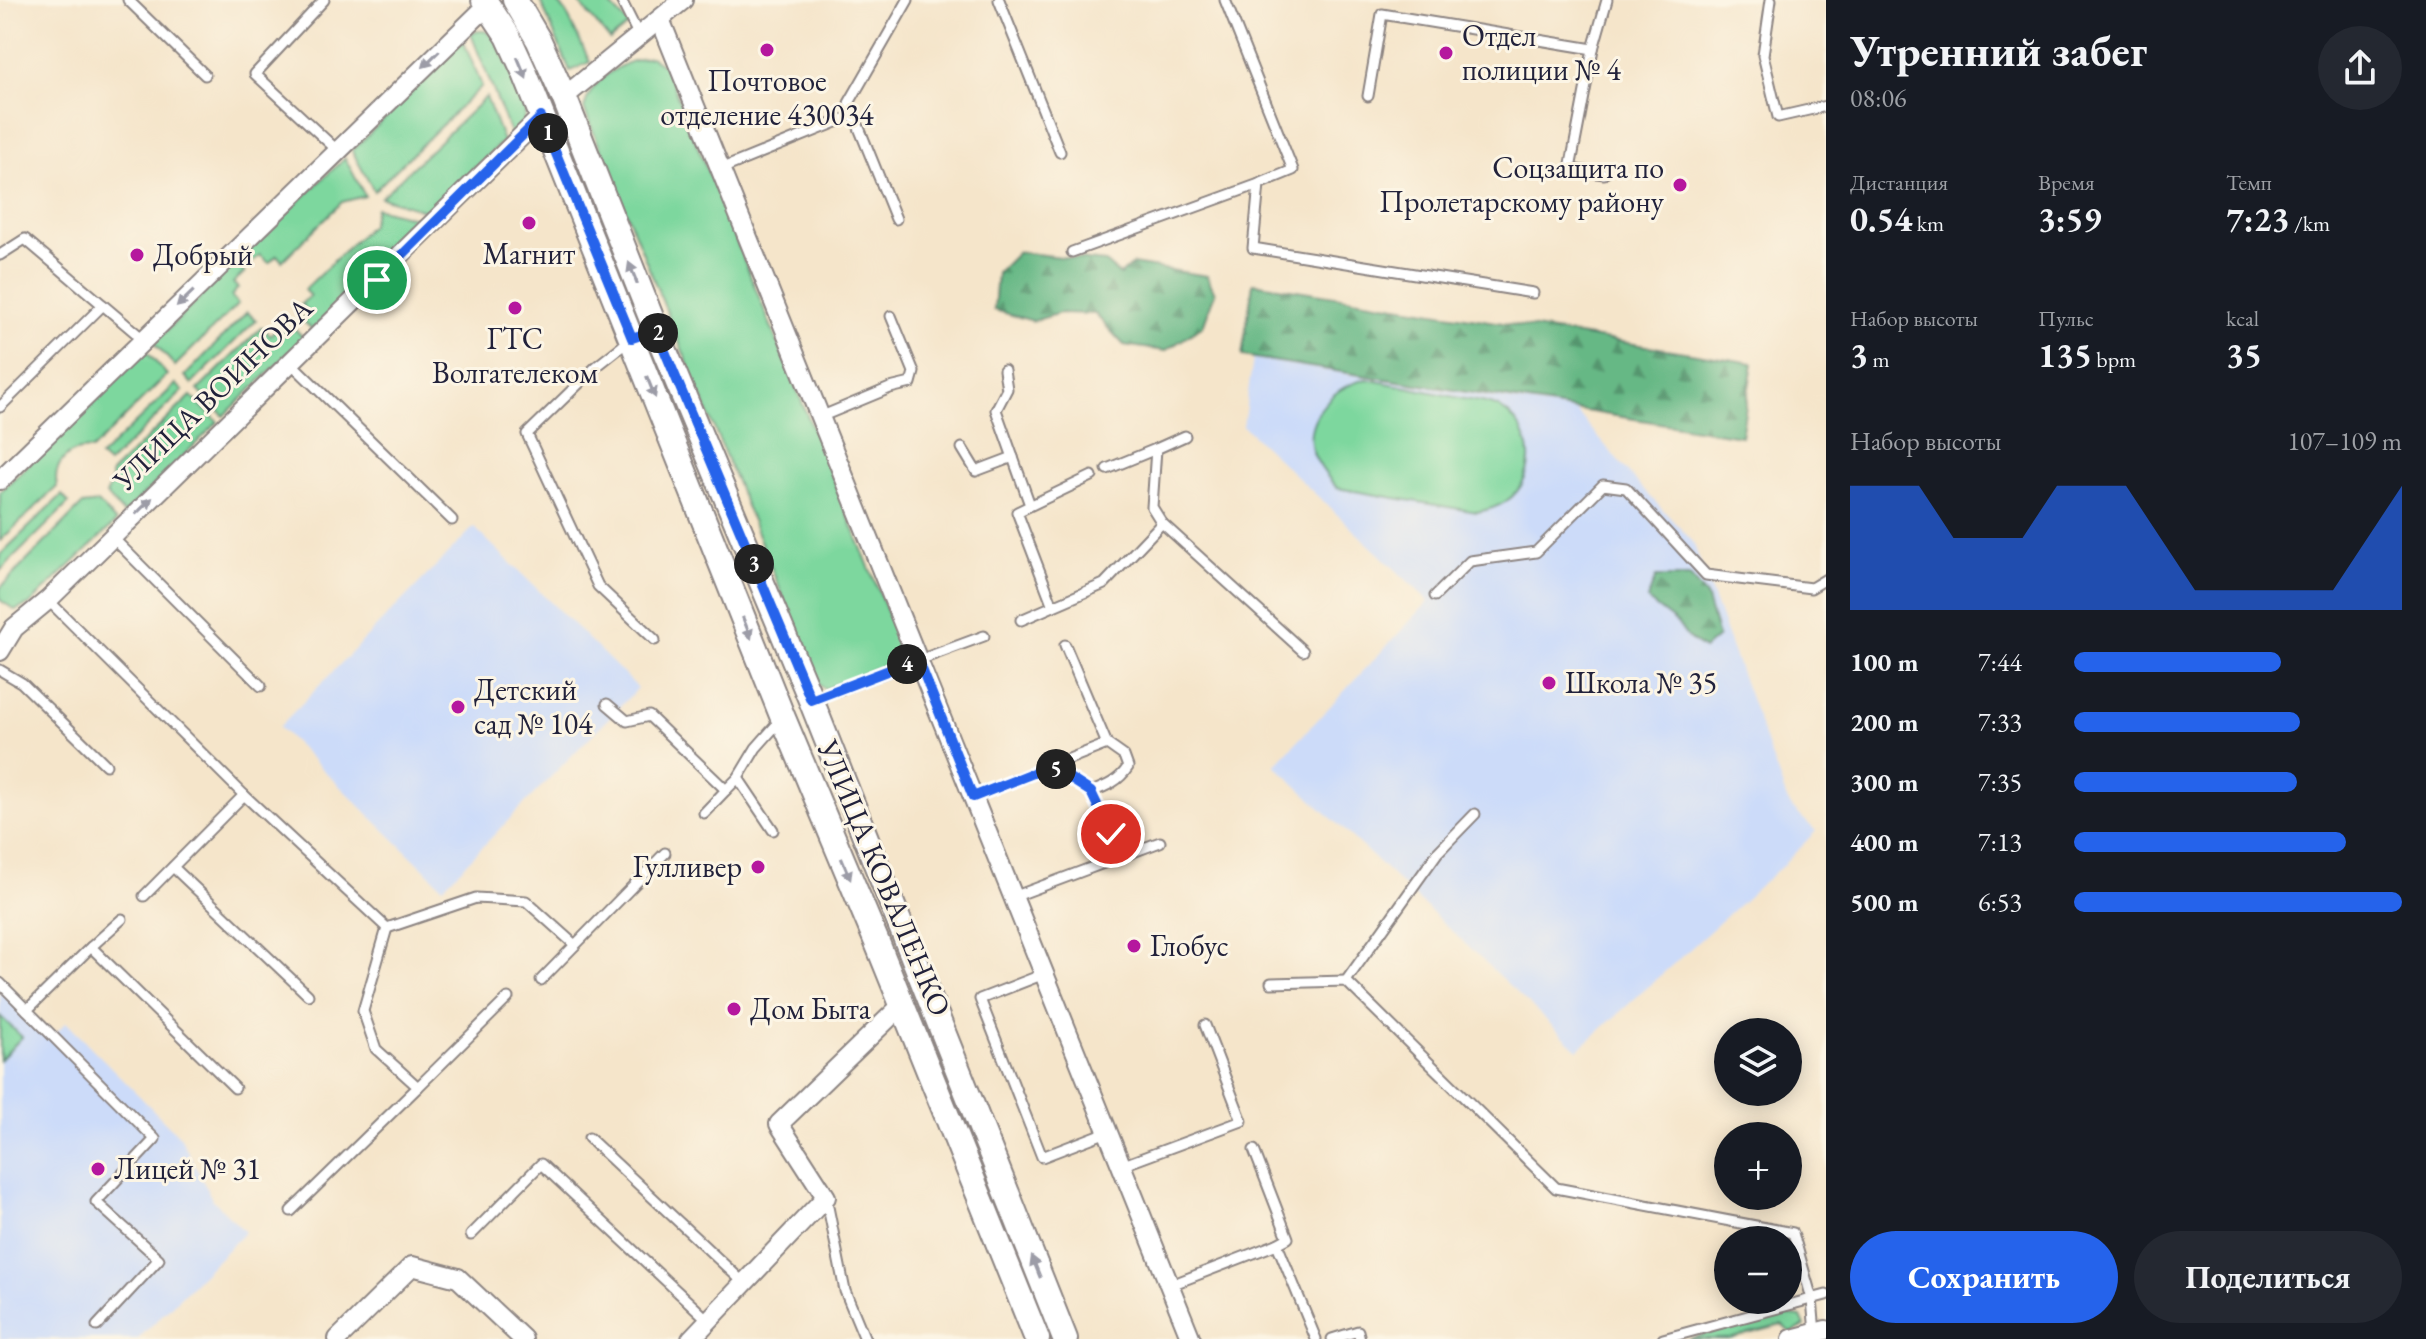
<!DOCTYPE html>
<html lang="ru">
<meta charset="utf-8">
<style>
:root{--surface:#171b24;--page:#242831;--text:#f1f3f6;--muted:#9ea1a6;--accent:#2563eb}
body{margin:0;font-family:"EB Garamond",serif;background:var(--page);color:var(--text);height:100vh;display:flex;flex-direction:column;font-size:30px;white-space:nowrap}
*{box-sizing:border-box;margin:0}
p{font-size:26px;color:var(--muted)}
.icon{flex:none;width:44px;height:44px;fill:none;stroke:currentColor;stroke-width:2;stroke-linecap:round;stroke-linejoin:round}
.map{position:relative;flex:1;overflow:hidden}
.details{display:flex;flex-direction:column;background:var(--surface);width:600px}
.details>*{flex:none}
.buttons{position:absolute;left:1714px;top:1018px;display:grid;gap:16px}
.buttons a{display:grid;place-items:center;width:88px;height:88px;border-radius:50%;background:var(--surface);box-shadow:0 4px 20px #0003;font-size:40px}
.pin{position:absolute;display:grid;place-items:center;width:68px;height:68px;color:#fff;margin:-34px;border:4px solid #fff;border-radius:50%;box-shadow:0 2px 8px #0007}
.km{position:absolute;width:40px;height:40px;margin:-20px;border-radius:50%;background:#222;color:#fff;font-size:22px;line-height:40px;text-align:center}
.round{display:grid;place-items:center;flex:none;width:84px;height:84px;border-radius:42px;background:var(--page)}
.head{display:flex;align-items:center;justify-content:space-between;height:136px;padding:0 24px}
h1{font-size:44px;font-weight:700;line-height:60px}
.metrics{display:grid;grid-template-columns:repeat(3,1fr);gap:12px;height:136px;padding:8px 24px}
.metrics div{display:grid;align-content:center}
.metrics b{font-size:34px;font-weight:700}
.metrics small{font-size:22px;font-weight:400}
.metrics p{font-size:22px}
.chart{height:224px;padding:16px 24px}
.chart p{display:flex;justify-content:space-between}
.chart svg{width:100%;height:144px;margin-top:8px;fill:var(--accent);opacity:.7}
.button{display:flex;gap:16px;margin-top:auto;padding:16px 24px}
.button a{flex:1;height:92px;border-radius:48px;background:var(--accent);color:#fff;font-size:32px;font-weight:700;line-height:92px;text-align:center}
.button a+a{background:var(--page);color:var(--text)}
ul{padding:0 24px;list-style:none;font-size:26px}
li{display:grid;grid-template-columns:128px 96px 1fr;align-items:center;height:60px}
li i{height:20px;border-radius:10px;background:var(--accent)}
main{display:flex;flex:1;min-height:0}
.map>svg:first-child{display:block}
.built{fill:#ccdbf9}
.green{fill:#7dd79e;stroke:#507c6c;stroke-width:2}
.forest{fill:url(#forest-firs);stroke:#446d60;stroke-width:2}
.lines{fill:none;stroke-linecap:round;stroke-linejoin:round}
.lane-casing{stroke:#8c8482;stroke-width:13}
.street-casing{stroke:#8c8482;stroke-width:22}
.secondary-casing{stroke:#8c8482;stroke-width:28}
.lane{stroke:#fff;stroke-width:9}
.street{stroke:#fff;stroke-width:18}
.secondary{stroke:#fff;stroke-width:24}
.oneway{fill:#9c9ca7}
.route-casing{stroke:#fff;stroke-width:16}
.route{stroke:#2563eb;stroke-width:10}
.poi-dot{fill:#b5179e;stroke:#fcf5e5;stroke-width:3}
.labels{text-anchor:middle;stroke-width:6;stroke-linejoin:round;paint-order:stroke}
.poi-label{font-size:30px;fill:#22223b;stroke:#fcf5e5;text-anchor:start}
.street-label{font-size:30px;fill:#22223b;stroke:#fcf5e5}
</style>
<main>
<div class="map">
<svg width="1826" height="1339" viewBox="0 0 1826 1339">
<defs>
<pattern id="forest-firs" width="22" height="20" patternUnits="userSpaceOnUse" patternTransform="scale(2)"><rect width="22" height="20" fill="#66b885"/><path d="M5 1l3.5 6h-7zM16 11l3.5 6h-7z" fill="#54956e"/></pattern>
</defs>
<rect width="100%" height="100%" fill="#fcf5e5"/>
<filter id="ink" filterUnits="userSpaceOnUse"><feTurbulence type="fractalNoise" baseFrequency=".0125" numOctaves="2"/><feDisplacementMap in="SourceGraphic" scale="16" xChannelSelector="R" yChannelSelector="G"/><feConvolveMatrix kernelMatrix="1 2 1 2 8 2 1 2 1" color-interpolation-filters="sRGB"/></filter>
<filter id="wash" filterUnits="userSpaceOnUse"><feTurbulence type="fractalNoise" baseFrequency=".006" numOctaves="4" result="noise"/><feDisplacementMap in="SourceGraphic" scale="32" xChannelSelector="R" yChannelSelector="G"/><feGaussianBlur stdDeviation="1.8" result="paint"/><feColorMatrix in="noise" values="0 0 0 0 0 0 0 0 0 0 0 0 0 0 0 0 0 1.4 0 .05"/><feComposite in="paint" operator="in"/></filter>
<g filter="url(#wash)">
<rect width="100%" height="100%" fill="#f5e5ca"/>
<g class="built">
<polygon points="1253,359 1576,411 1633,478 1693,542 1789,805 1816,831 1783,865 1578,1050 1275,765 1429,601 1243,426"/>
<polygon points="474,527 638,688 443,887 279,727"/>
<polygon points="0,989 51,1038 66,1022 181,1138 212,1199 245,1232 138,1339 0,1339"/>
</g>
<g class="green">
<polygon points="540,0 556,0 566,12 590,62 570,71"/>
<polygon points="586,0 606,0 629,25 610,40 580,4"/>
<polygon points="478,31 485,31 495,38 527,107 523,123 511,135 471,34"/>
<polygon points="463,40 482,86 374,191 352,151"/>
<path d="M651 57 665 66 904 653 900 659 825 689 819 685 584 109C590 80 622 60 651 57Z"/>
<polygon points="486,97 503,141 430,212 381,197"/>
<polygon points="345,158 365,196 342,202 282,261 277,255 269,263 260,255 250,264 242,254"/>
<polygon points="376,208 424,220 313,330 301,319 309,312 301,304 310,296 304,290 371,225"/>
<polygon points="233,265 245,272 233,283 238,288 231,296 238,304 175,366 154,343"/>
<polygon points="247,312 256,320 192,384 185,376"/>
<polygon points="262,327 270,335 278,327 287,335 294,328 304,338 224,416 198,390"/>
<path d="M146 351 167 375 92 450C69 447 52 464 57 487L0 541V492Z"/>
<path d="M1366 379C1398 385 1431 392 1464 399 1475 401 1490 402 1500 408 1524 423 1536 451 1525 478 1516 499 1499 508 1477 512L1337 488C1316 464 1299 441 1320 410 1333 392 1345 385 1366 379Z"/>
<polygon points="176,384 183,391 108,464 100,457"/>
<polygon points="191,396 218,422 124,514 106,495 111,484 111,473"/>
<polygon points="62,495 69,503 0,571 0,555"/>
<polygon points="99,503 116,522 29,605 15,610 0,600 0,588 82,505"/>
<polygon points="0,1016 22,1037 0,1060"/>
<polygon points="1782,1314 1801,1317 1805,1326 1791,1333 1782,1325 1729,1339 1688,1339"/>
</g>
<g class="forest">
<polygon points="1018,252 1105,262 1120,275 1133,264 1207,276 1215,293 1203,326 1165,351 1124,345 1095,314 1060,313 1033,321 994,310 997,273"/>
<polygon points="1253,283 1753,363 1741,436 1242,356"/>
<polygon points="1656,577 1690,577 1706,596 1718,637 1704,649 1687,637 1677,623 1647,600"/>
</g>
</g>
<g filter="url(#ink)">
<g class="lines">
<defs>
<g id="lane">
<polyline points="128,0 205,75"/>
<polyline points="324,0 255,74 338,151"/>
<polyline points="621,0 639,36"/>
<polyline points="999,0 1060,152"/>
<polyline points="1225,0 1293,170 1259,184 1253,248 1533,293"/>
<polyline points="1771,0 1763,55 1778,117 1826,106"/>
<polyline points="1368,96 1382,14 1593,49"/>
<polyline points="721,169 854,115"/>
<polyline points="1604,174 1570,169 1593,49 1607,0"/>
<polyline points="896,219 849,103 908,0"/>
<polyline points="1072,252 1259,184"/>
<polyline points="0,255 25,239 143,339"/>
<polyline points="630,340 597,366 527,434 598,586 655,640"/>
<polyline points="291,363 452,520"/>
<polyline points="1004,370 1007,389 996,410 1030,505"/>
<polyline points="0,407 103,305"/>
<polyline points="820,417 890,388 911,383 914,372 891,316"/>
<polyline points="962,448 976,471 1013,457"/>
<polyline points="1156,449 1185,436"/>
<polyline points="1107,469 1156,449 1152,507 1162,523"/>
<polyline points="112,537 261,686"/>
<polyline points="1435,596 1470,561 1536,552 1603,485 1626,488 1706,575 1811,588 1826,579"/>
<polyline points="48,600 244,795 387,928"/>
<polyline points="1053,606 1017,512 1092,476"/>
<polyline points="1021,620 1104,584 1162,523 1303,651"/>
<polyline points="0,670 22,683 106,765"/>
<polyline points="814,699 984,636"/>
<polyline points="607,704 627,721 649,716 726,790 738,778 756,748 780,721"/>
<polyline points="1051,766 1091,792 1111,834"/>
<polyline points="738,778 773,830"/>
<path d="M1091 792C1107 786 1119 781 1128 767L1124 756 1107 744"/>
<polyline points="973,797 1107,744 1065,645"/>
<polyline points="704,813 726,790"/>
<polyline points="173,867 308,995"/>
<polyline points="144,896 244,795"/>
<polyline points="1013,897 1160,842"/>
<polyline points="387,928 476,898 526,901 575,945"/>
<polyline points="91,947 122,919"/>
<polyline points="1044,974 980,999 1042,1157 1107,1132"/>
<polyline points="541,980 665,853"/>
<polyline points="1346,981 1438,852 1475,814"/>
<polyline points="0,983 155,1139 96,1202 159,1259 97,1326"/>
<polyline points="1271,983 1346,981 1556,1188 1793,1233 1812,1299 1815,1333"/>
<polyline points="27,1010 91,947 235,1088"/>
<polyline points="418,1087 508,998"/>
<polyline points="589,1138 744,1283"/>
<polyline points="1254,1150 1288,1238 1277,1244"/>
<polyline points="1121,1166 1242,1121 1205,1025"/>
<polyline points="826,1197 845,1291 865,1339"/>
<polyline points="291,1211 418,1087 376,1049 363,1011 387,928"/>
<polyline points="471,1235 541,1164 709,1321"/>
<polyline points="1171,1285 1277,1244 1316,1339"/>
<polyline points="1332,1339 1358,1331 1360,1339"/>
<polyline points="1663,1339 1826,1295"/>
</g>
<g id="street">
<polyline points="660,19 1191,1339"/>
<polyline points="564,97 683,0"/>
<polyline points="0,480 488,5"/>
<polyline points="0,651 14,628 48,600 541,117"/>
<polyline points="338,1339 412,1266 458,1278 523,1339"/>
<polyline points="691,1339 826,1197 779,1124 902,1005"/>
<polyline points="1792,1339 1826,1330"/>
</g>
<g id="secondary">
<polyline points="484,0 508,36 524,71 783,718 876,940 1037,1339"/>
<polyline points="515,0 539,41 564,97 656,330 811,700 1065,1339"/>
</g>
</defs>
<use href="#lane" class="lane-casing"/>
<use href="#street" class="street-casing"/>
<use href="#secondary" class="secondary-casing"/>
<use href="#lane" class="lane"/>
<use href="#street" class="street"/>
<use href="#secondary" class="secondary"/>
</g>
<defs><path id="oneway-solid" d="M-6-.8H1V-3.2L6.5 0L1 3.2V.8H-6Z" transform="scale(2)"/></defs>
<g class="oneway">
<use href="#oneway-solid" transform="translate(431 59) rotate(135)"/>
<use href="#oneway-solid" transform="translate(522 68) rotate(67)"/>
<use href="#oneway-solid" transform="translate(633 273) rotate(-112)"/>
<use href="#oneway-solid" transform="translate(185 299) rotate(136)"/>
<use href="#oneway-solid" transform="translate(651 387) rotate(68)"/>
<use href="#oneway-solid" transform="translate(144 506) rotate(-44)"/>
<use href="#oneway-solid" transform="translate(747 628) rotate(68)"/>
<use href="#oneway-solid" transform="translate(846 869) rotate(67)"/>
<use href="#oneway-solid" transform="translate(1036 1267) rotate(-112)"/>
</g>
</g>
<g class="lines" filter="url(#ink)">
<defs>
<polyline id="route" points="377,280 541,117 632,338 656,330 811,700 918,659 973,797 1051,766 1091,792 1111,834"/>
</defs>
<use href="#route" class="route-casing"/>
<use href="#route" class="route"/>
</g>
<g class="poi-dot">
<circle cx="767" cy="50" r="8"/>
<circle cx="1446" cy="53" r="8"/>
<circle cx="1680" cy="185" r="8"/>
<circle cx="529" cy="223" r="8"/>
<circle cx="137" cy="255" r="8"/>
<circle cx="515" cy="308" r="8"/>
<circle cx="1549" cy="683" r="8"/>
<circle cx="458" cy="707" r="8"/>
<circle cx="758" cy="867" r="8"/>
<circle cx="1134" cy="946" r="8"/>
<circle cx="734" cy="1009" r="8"/>
<circle cx="98" cy="1169" r="8"/>
</g>
<g class="labels">
<g class="poi-label">
<text x="1462" y="46">Отдел<tspan x="1462" dy="34">полиции № 4</tspan></text>
<text x="767" y="91" text-anchor="middle">Почтовое<tspan x="767" dy="34">отделение 430034</tspan></text>
<text x="1664" y="178" text-anchor="end">Соцзащита по<tspan x="1664" dy="34">Пролетарскому району</tspan></text>
<text x="529" y="264" text-anchor="middle">Магнит</text>
<text x="153" y="265">Добрый</text>
<text x="515" y="349" text-anchor="middle">ГТС<tspan x="515" dy="34">Волгателеком</tspan></text>
<text x="1565" y="693">Школа № 35</text>
<text x="474" y="700">Детский<tspan x="474" dy="34">сад № 104</tspan></text>
<text x="742" y="877" text-anchor="end">Гулливер</text>
<text x="1150" y="956">Глобус</text>
<text x="750" y="1019">Дом Быта</text>
<text x="114" y="1179">Лицей № 31</text>
</g>
<g class="street-label">
<text transform="translate(213 394) rotate(-44)" y="10">УЛИЦА ВОИНОВА</text>
<text transform="translate(884 878) rotate(67)" y="10">УЛИЦА КОВАЛЕНКО</text>
</g>
</g>
</svg>
<div class="buttons">
<a><svg class="icon" aria-label="layers" viewBox="0 0 24 24"><path d="M12 4l9 5-9 5-9-5zM3 14l9 5 9-5"/></svg></a>
<a>+</a>
<a>−</a>
</div>
<div class="pin" style="left:377px;top:280px;background:#1e9e55"><svg class="icon" aria-label="arrive" viewBox="0 0 24 24"><path d="M6 21V4h12l-3 4 3 4H6"/></svg></div>
<div class="pin" style="left:1111px;top:834px;background:#d93025"><svg class="icon" aria-label="check" viewBox="0 0 24 24"><path d="M5 12l5 5 9-10"/></svg></div>
<b class="km" style="left:548px;top:133px">1</b>
<b class="km" style="left:658px;top:333px">2</b>
<b class="km" style="left:754px;top:564px">3</b>
<b class="km" style="left:907px;top:664px">4</b>
<b class="km" style="left:1056px;top:769px">5</b>
</div>
<section class="details">
<div class="head"><div><h1>Утренний забег</h1><p>08:06</p></div><a class="round"><svg class="icon" aria-label="share" viewBox="0 0 24 24"><path d="M12 15V3M7 8l5-5 5 5M5 13v7h14v-7"/></svg></a></div>
<div class="metrics">
<div><p>Дистанция</p><b>0.54<small> km</small></b></div>
<div><p>Время</p><b>3:59</b></div>
<div><p>Темп</p><b>7:23<small> /km</small></b></div>
</div>
<div class="metrics">
<div><p>Набор высоты</p><b>3<small> m</small></b></div>
<div><p>Пульс</p><b>135<small> bpm</small></b></div>
<div><p>kcal</p><b>35</b></div>
</div>
<div class="chart"><p><span>Набор высоты</span>107–109 m</p>
<svg viewBox="0 0 160 44" preserveAspectRatio="none"><path d="M0 44V6L10 6L20 6L30 22L40 22L50 22L60 6L70 6L80 6L90 22L100 38L110 38L120 38L130 38L140 38L150 22L160 6V44z"/></svg>
</div>
<ul>
<li><b>100 m</b>7:44<i style="width:63%"></i></li>
<li><b>200 m</b>7:33<i style="width:69%"></i></li>
<li><b>300 m</b>7:35<i style="width:68%"></i></li>
<li><b>400 m</b>7:13<i style="width:83%"></i></li>
<li><b>500 m</b>6:53<i style="width:100%"></i></li>
</ul>
<div class="button"><a>Сохранить</a><a>Поделиться</a></div>
</section>
</main>
